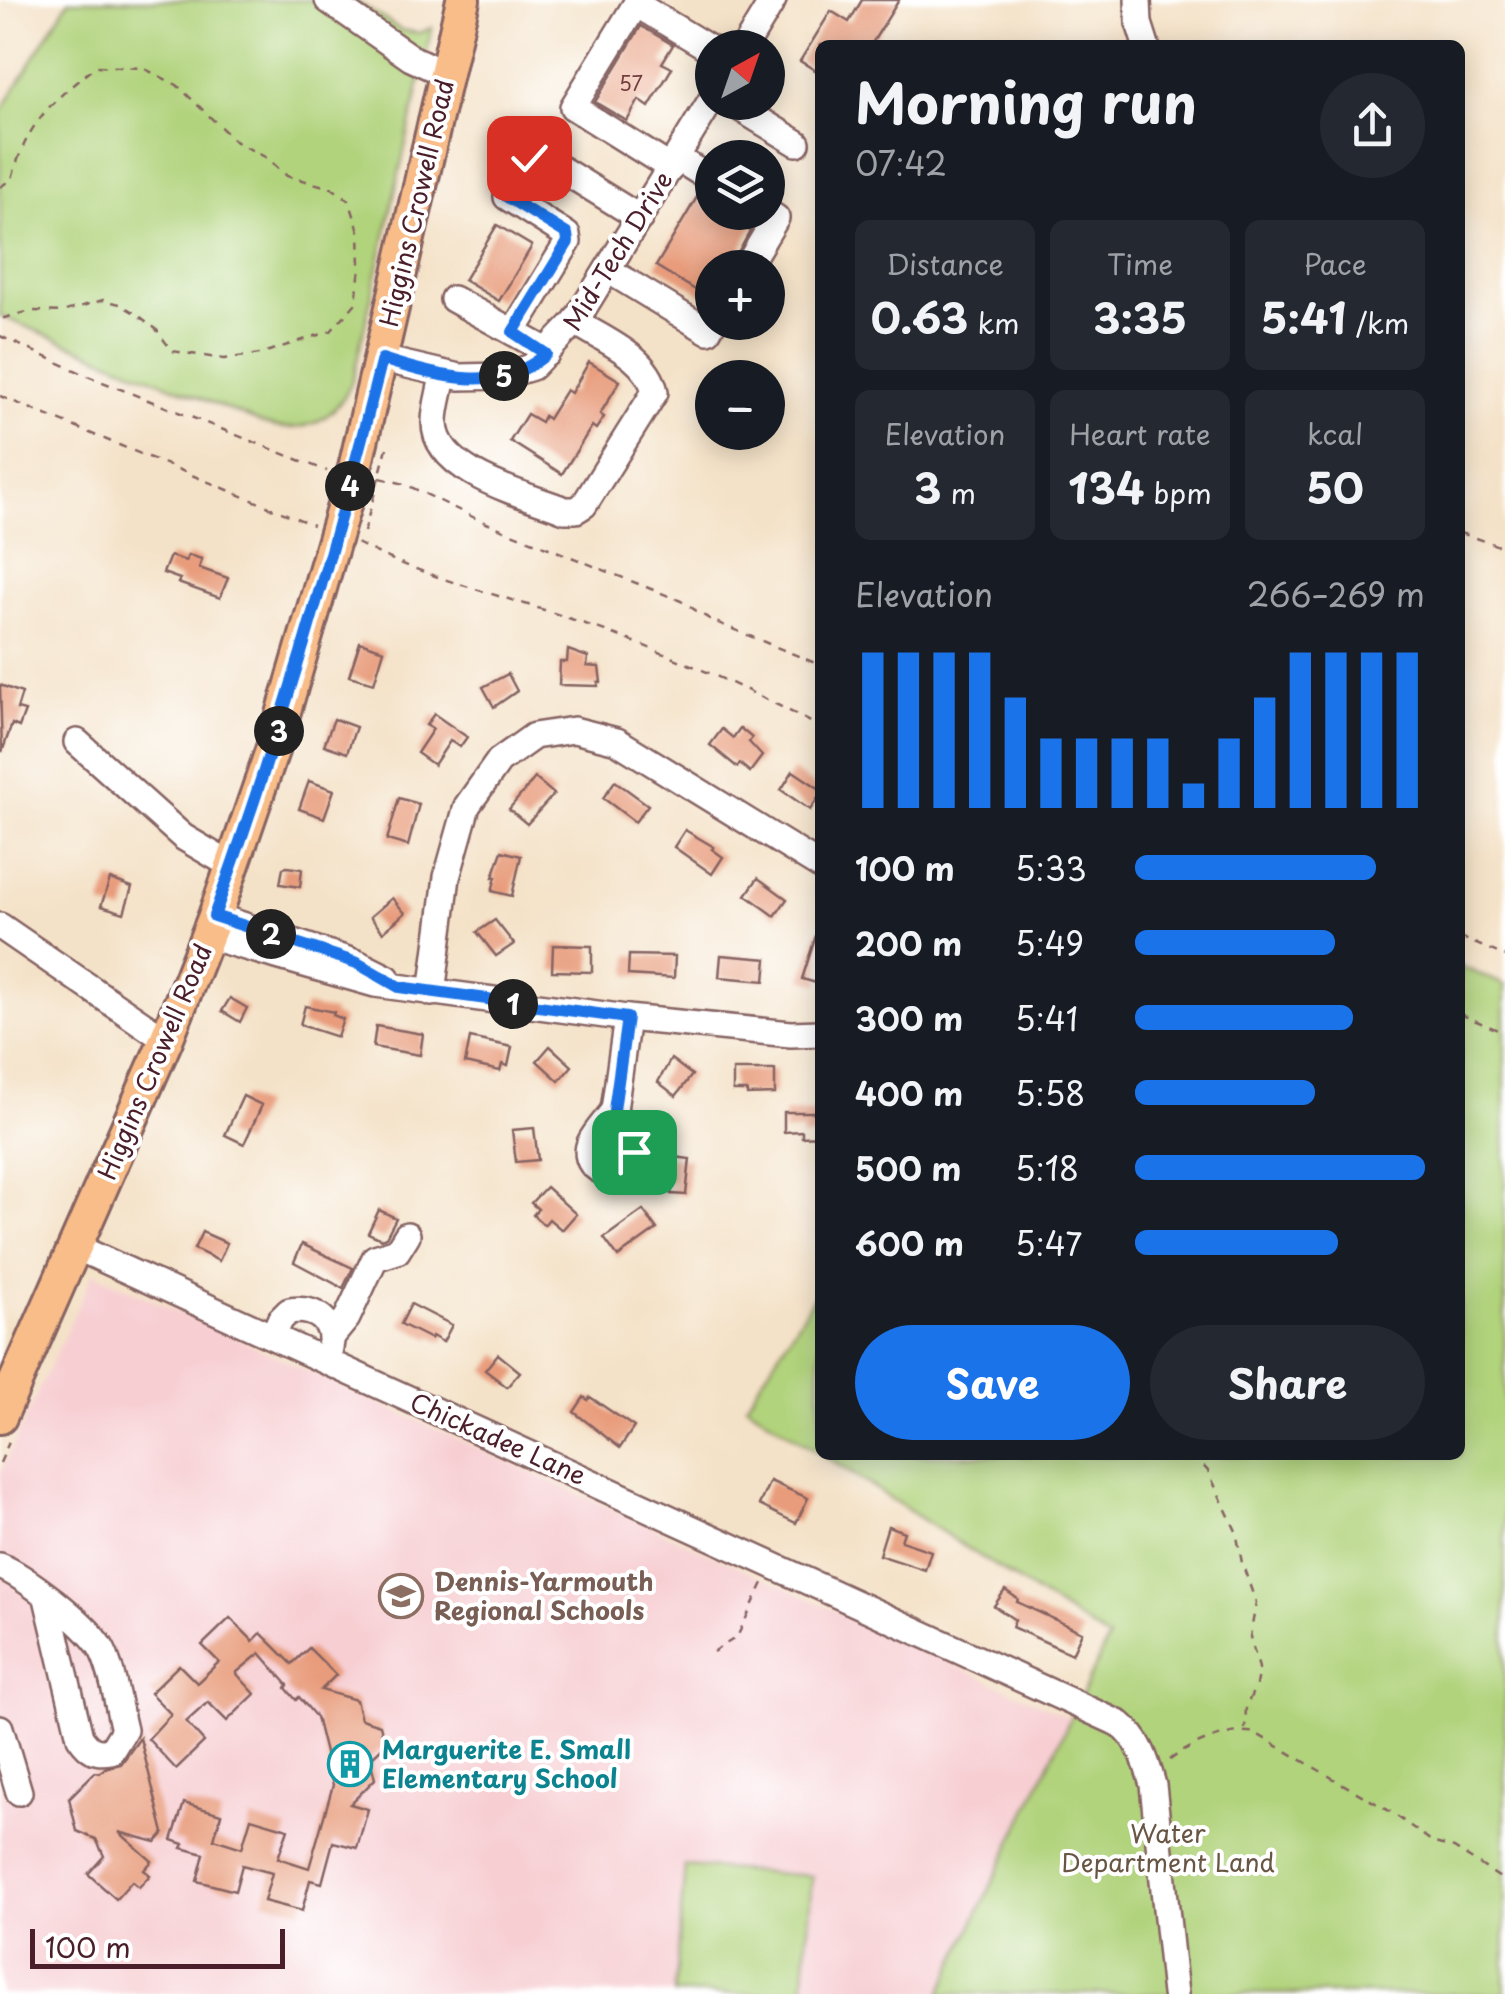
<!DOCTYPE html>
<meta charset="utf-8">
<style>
:root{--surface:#171b24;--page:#242831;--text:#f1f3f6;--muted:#9ea1a6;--accent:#1a73e8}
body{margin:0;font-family:"Playpen Sans",sans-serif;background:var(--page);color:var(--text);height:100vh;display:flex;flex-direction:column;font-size:38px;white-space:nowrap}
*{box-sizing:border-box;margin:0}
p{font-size:32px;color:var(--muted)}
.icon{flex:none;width:55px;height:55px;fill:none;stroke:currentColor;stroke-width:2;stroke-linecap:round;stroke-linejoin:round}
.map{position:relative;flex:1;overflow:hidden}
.side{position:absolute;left:815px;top:40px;width:650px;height:1420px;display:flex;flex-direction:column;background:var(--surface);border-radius:15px;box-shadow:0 5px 25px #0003}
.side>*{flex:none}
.needle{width:65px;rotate:40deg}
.controls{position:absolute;left:695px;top:30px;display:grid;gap:20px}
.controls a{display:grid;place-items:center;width:90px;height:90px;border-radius:50%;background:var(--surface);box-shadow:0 5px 25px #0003;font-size:50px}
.scale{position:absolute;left:30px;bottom:25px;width:255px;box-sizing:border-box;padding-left:10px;border:5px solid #4a1f2b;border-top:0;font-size:28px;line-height:35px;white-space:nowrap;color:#4a1f2b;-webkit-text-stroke:8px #fff;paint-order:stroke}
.pin{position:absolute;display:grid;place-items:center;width:85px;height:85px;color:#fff;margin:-42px;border-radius:20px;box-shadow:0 5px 15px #0006}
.km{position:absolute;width:50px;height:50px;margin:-25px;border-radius:50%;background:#222;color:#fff;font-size:28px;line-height:50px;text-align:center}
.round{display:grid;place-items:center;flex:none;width:105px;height:105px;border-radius:52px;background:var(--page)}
.head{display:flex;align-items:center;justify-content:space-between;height:170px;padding:0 40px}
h1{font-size:55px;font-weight:700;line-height:75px}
.metrics{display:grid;grid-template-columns:repeat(3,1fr);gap:15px;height:170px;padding:10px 40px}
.metrics div{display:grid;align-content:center;border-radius:15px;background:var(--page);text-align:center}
.metrics b{font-size:42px;font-weight:700}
.metrics small{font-size:28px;font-weight:400}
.metrics p{font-size:28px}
.chart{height:280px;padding:20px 40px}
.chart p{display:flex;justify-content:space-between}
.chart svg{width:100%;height:180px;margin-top:10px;stroke:var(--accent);stroke-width:6}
.button{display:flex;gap:20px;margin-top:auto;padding:20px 40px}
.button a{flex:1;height:115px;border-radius:60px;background:var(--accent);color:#fff;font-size:40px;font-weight:700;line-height:115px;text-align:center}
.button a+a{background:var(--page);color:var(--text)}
ul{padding:0 40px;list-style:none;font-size:32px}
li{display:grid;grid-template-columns:160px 120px 1fr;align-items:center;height:75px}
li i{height:25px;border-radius:12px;background:var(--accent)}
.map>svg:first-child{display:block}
.built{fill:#f7cfd3}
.green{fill:#b1d37c;stroke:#7e7954;stroke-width:2.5}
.building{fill:#e89c7c}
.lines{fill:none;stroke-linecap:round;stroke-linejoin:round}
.minor-casing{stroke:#866362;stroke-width:30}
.major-casing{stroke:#866362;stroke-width:38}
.path{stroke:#866362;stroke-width:2.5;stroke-dasharray:8 8;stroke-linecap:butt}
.minor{stroke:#fff;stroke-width:25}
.major{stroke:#f8bd89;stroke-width:32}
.route-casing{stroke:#fff;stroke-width:20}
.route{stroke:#1a73e8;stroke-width:12}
.labels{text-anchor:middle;stroke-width:8;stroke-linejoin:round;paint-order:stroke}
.number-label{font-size:20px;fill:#723e3f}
.street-label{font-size:25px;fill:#4a1f2b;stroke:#fff}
.education-label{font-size:25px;font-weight:bold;fill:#785e54;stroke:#fff;text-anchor:start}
.culture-label{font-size:25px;font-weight:bold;fill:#0d838f;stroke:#fff;text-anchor:start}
.park-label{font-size:25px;fill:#695543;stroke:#fff}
</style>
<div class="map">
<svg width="1505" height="1994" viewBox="0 0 1505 1994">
<rect width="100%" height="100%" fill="#fff"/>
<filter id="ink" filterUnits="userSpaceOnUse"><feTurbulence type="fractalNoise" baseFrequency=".01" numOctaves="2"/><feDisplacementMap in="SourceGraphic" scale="20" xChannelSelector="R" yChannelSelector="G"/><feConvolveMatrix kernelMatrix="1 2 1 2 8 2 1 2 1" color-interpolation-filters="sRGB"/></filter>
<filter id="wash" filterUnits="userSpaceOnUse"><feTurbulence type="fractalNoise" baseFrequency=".0048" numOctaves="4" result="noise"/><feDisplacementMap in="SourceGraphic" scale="40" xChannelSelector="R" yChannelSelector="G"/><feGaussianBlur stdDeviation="2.25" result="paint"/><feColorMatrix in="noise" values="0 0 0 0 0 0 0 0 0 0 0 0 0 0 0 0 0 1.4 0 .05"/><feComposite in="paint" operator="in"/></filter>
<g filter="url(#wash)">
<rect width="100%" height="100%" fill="#f4e2c8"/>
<polygon class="built" points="93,1273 1071,1718 940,1994 0,1994 0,1474"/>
<g class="green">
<path d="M69 0H354L401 30 419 33 432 28 353 378C338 418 306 437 264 424L0 316V113Z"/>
<polygon points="1460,966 1505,985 1505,1994 940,1994 1108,1639 823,1455 1460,1455"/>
<polygon points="820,1287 820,1453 746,1405"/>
<polygon points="685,1866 812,1876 803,1994 674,1994"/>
</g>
<g id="blocks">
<g class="building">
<polygon points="862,0 899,0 871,45 820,45 820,73 800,61 831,11 849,22"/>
<polygon points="641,26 673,45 662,63 672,68 649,107 639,100 627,121 595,102"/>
<polygon points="700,192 712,196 712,212 746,212 755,222 730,268 712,268 712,300 656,266"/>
<polygon points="497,225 532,246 499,301 464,280"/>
<polygon points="589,362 620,381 600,414 604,417 596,429 592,426 562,474 510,441 527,414 541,422 544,416 548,419 566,390 571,393"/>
<polygon points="188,555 202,559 199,568 228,578 220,598 178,583 180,579 163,573 170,556 186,561"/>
<polygon points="360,642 384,650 374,683 349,676"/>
<polygon points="568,650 588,657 587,666 599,667 601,682 598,682 598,686 559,685 560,662 567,662"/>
<polygon points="508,674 517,691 494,707 483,687"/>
<polygon points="0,685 22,693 17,709 25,711 19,727 12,724 2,752"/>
<polygon points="434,714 467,737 460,747 450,741 434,765 417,753 433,729 426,725"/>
<polygon points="334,719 356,727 347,753 324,745"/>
<polygon points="740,728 752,738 749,742 762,756 750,772 740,764 737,767 710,745 722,729 733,738"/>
<polygon points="793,771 820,789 820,795 810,810 781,790"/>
<polygon points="535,778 554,794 527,824 509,809"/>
<polygon points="309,781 334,790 324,818 299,809"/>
<polygon points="615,781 648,805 635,822 603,798"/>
<polygon points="399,798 419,804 408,846 387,840"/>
<polygon points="685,830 714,847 712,849 723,857 712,874 674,847"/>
<polygon points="502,851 521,856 512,896 492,891 496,877 493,877"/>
<polygon points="287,867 302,869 300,887 280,884 283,868"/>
<polygon points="758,878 787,899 775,916 746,895"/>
<polygon points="110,879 132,887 124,913 101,906"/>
<polygon points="392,898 405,913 383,932 370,917"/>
<polygon points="495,920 514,944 496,956 477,932"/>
<polygon points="817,932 820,933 820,984 802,979"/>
<polygon points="553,945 592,946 592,972 552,971"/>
<polygon points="629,955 675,956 674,978 628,975"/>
<polygon points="721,955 767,959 765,981 719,977"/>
<polygon points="230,998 247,1008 240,1022 222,1011"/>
<polygon points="305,1006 334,1012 333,1015 343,1019 337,1037 300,1025"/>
<polygon points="376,1026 423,1034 420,1055 373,1047"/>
<polygon points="470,1038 512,1047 508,1066 502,1064 500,1071 465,1063"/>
<polygon points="550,1046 572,1066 559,1081 537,1061"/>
<polygon points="671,1059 692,1075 676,1096 658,1082"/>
<polygon points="733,1070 775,1070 775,1094 747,1095 747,1091 733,1091"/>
<polygon points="243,1096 262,1105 244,1144 225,1135"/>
<polygon points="784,1112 820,1112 820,1136 802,1137 802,1131 784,1132"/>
<polygon points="534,1128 538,1160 516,1162 512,1130"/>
<polygon points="667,1156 690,1159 686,1195 671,1194 673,1182 664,1181"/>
<polygon points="546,1187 576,1214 562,1230 549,1219 544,1225 533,1215 538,1209 531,1203"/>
<polygon points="379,1210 396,1218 386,1237 381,1239 368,1233"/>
<polygon points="643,1210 657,1229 618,1257 604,1238"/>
<polygon points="202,1232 227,1243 219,1261 194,1249"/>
<polygon points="302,1244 353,1268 343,1288 294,1262"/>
<polygon points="411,1304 452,1325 443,1342 432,1336 431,1339 401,1324"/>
<polygon points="498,1354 520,1372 507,1387 485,1370"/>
<polygon points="584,1397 588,1400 590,1397 634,1427 620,1448 574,1412"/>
<polygon points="770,1481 808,1498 796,1523 759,1505"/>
<polygon points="888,1526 904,1532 901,1541 931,1551 925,1570 879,1555"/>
<polygon points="1005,1590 1018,1599 1017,1602 1082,1632 1072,1654 1012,1627 1015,1620 994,1606"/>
<polygon points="230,1618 253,1641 261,1633 292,1664 309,1648 336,1675 321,1690 356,1700 361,1719 380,1725 385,1745 370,1759 375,1779 350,1804 368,1809 357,1848 333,1842 322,1883 310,1880 302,1911 264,1901 272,1873 242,1865 235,1891 197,1881 204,1854 182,1848 184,1844 172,1840 184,1803 221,1814 214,1839 242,1848 251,1818 288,1829 278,1858 309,1868 333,1785 316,1717 299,1697 296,1700 286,1688 288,1685 260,1653 236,1673 255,1694 227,1721 208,1702 186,1722 204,1742 176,1769 148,1739 171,1714 150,1693 179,1665 197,1683 219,1662 202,1645"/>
<polygon points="140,1738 164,1833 156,1842 119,1832 152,1861 144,1870 150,1875 139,1887 132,1881 116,1899 88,1874 104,1856 96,1839 77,1831 69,1798 95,1772 100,1773 105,1768 121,1764"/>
</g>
</g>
</g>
<g filter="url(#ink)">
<use href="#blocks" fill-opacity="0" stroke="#866362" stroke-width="2.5"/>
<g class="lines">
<defs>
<g id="minor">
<polyline points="328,0 411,58 446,74"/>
<polyline points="1138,0 1139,23 1146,45"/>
<polyline points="744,48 773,0"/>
<polyline points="730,102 797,143"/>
<polyline points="677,158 712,180"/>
<polyline points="671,168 573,107 636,4 712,50"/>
<polyline points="746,268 776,218 767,212"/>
<polyline points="608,270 708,331 713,322"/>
<polyline points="453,299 538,346 546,354"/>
<polyline points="513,332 568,242 567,235 507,197 507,192 529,158 540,156 640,218"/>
<polyline points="382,359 459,377 503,376 532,367 575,322 712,99"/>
<path d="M443 375C441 390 435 407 435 422 434 473 527 495 565 510H576L584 505 655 392C648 357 604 340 575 322"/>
<polyline points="77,742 183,837 232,866"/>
<polyline points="215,916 357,963 387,978"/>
<polyline points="0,926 166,1040"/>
<polyline points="207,936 375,984 627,1018 791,1034 820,1033"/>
<polyline points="432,993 447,877 467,806 499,761 534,736 574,730 617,741 820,866"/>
<path d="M614 1110 634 1152 624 1171C606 1178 581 1166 590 1143 595 1132 607 1120 614 1110Z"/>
<polyline points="614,1110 627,1018"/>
<path d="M76 1247 1120 1724C1140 1740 1146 1760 1153 1785L1175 1994"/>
<polyline points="333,1335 347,1318 375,1258 397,1251 407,1235"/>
<path d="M273 1336 280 1320 289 1311C315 1307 336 1321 330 1348"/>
<path d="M0 1566C26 1577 84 1622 100 1646 112 1665 118 1707 124 1730L111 1751C95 1754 89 1750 80 1737L47 1598"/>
<polyline points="0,1728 19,1792"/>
</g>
<polyline id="major" points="0,1417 166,1040 215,916 275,742 355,468 463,0"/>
</defs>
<use href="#minor" class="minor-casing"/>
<use href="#major" class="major-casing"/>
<g class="path">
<path d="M0 187 12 179C27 122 51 102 96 66L143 68 177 85 236 142 267 158 287 176 332 188 349 200 359 231 360 267 356 303 331 331 260 354 224 359 172 351 156 329 138 315 120 304 103 300 62 312 31 311 0 319"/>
<polyline points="0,336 90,377 327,471"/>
<polyline points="0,396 313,525"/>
<polyline points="380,478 405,484 479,520 681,601 711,620 820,665"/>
<polyline points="364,532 387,448"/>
<polyline points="1460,533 1505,548"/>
<path d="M357 543C428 580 500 594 574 620 658 649 742 685 820 727"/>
<polyline points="1460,937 1505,956"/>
<polyline points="1460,1014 1505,1033"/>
<polyline points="1193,1455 1208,1471 1236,1531 1242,1563 1256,1603 1250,1637 1259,1668 1256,1685 1246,1707 1245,1729"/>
<polyline points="0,1463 9,1442"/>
<polyline points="713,1652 737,1637 763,1583"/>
<path d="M1170 1760C1189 1745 1231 1727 1255 1733L1391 1812 1434 1843 1454 1848 1505 1881"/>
</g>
<use href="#minor" class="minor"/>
<use href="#major" class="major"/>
</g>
</g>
<g class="lines" filter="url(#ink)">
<defs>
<path id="route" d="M529 158 507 197 567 234 568 242 513 332 546 354C501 395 434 376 382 359 335 548 280 733 214 916L357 963 399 987 627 1018 614 1110 634 1152"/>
</defs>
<use href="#route" class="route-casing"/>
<use href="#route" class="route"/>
</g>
<defs>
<symbol id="school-ring" viewBox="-11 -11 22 22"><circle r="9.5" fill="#fff" stroke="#8d6e63" stroke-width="1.5"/><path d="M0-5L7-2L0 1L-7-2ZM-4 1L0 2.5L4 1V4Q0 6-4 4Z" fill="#8d6e63"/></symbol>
<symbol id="building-ring" viewBox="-11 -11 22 22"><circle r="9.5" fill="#fff" stroke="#0f9aa8" stroke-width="1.5"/><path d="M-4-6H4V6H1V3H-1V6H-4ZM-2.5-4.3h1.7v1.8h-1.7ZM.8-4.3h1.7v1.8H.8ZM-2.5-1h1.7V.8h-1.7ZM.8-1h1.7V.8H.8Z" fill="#0f9aa8"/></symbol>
</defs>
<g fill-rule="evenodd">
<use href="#school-ring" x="376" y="1571" width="50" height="50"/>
<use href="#building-ring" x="325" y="1739" width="50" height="50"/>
</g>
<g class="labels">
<g class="number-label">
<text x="631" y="91">57</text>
</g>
<g class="street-label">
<text transform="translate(417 203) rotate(-77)" y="9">Higgins Crowell Road</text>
<text transform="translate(618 251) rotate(-58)" y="9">Mid-Tech Drive</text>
<text transform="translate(155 1062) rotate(-67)" y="9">Higgins Crowell Road</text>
<text transform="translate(498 1439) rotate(24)" y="9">Chickadee Lane</text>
</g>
<g class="education-label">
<text x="434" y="1591">Dennis-Yarmouth<tspan x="434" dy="29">Regional Schools</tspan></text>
</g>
<g class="culture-label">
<text x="382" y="1759">Marguerite E. Small<tspan x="382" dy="29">Elementary School</tspan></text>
</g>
<g class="park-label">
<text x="1168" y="1843">Water<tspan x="1168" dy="29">Department Land</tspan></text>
</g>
</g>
</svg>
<div class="controls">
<a><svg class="needle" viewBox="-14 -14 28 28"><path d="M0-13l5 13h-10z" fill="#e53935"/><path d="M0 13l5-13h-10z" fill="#9ea1a6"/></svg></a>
<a><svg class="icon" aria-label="layers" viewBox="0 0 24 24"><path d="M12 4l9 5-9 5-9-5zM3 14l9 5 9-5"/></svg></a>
<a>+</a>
<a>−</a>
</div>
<div class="scale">100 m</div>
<div class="pin" style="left:634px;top:1152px;background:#1e9e55"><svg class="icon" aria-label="arrive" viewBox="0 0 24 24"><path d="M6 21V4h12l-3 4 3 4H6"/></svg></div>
<div class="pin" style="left:529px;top:158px;background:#d93025"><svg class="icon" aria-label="check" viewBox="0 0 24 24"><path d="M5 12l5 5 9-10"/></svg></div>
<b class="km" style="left:513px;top:1004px">1</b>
<b class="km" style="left:271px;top:934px">2</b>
<b class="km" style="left:279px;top:731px">3</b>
<b class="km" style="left:350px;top:486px">4</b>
<b class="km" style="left:504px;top:376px">5</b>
<section class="side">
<div class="head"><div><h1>Morning run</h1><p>07:42</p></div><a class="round"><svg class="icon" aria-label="share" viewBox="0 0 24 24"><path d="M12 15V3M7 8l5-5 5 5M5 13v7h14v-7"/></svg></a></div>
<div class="metrics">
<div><p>Distance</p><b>0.63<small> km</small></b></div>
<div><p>Time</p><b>3:35</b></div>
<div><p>Pace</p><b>5:41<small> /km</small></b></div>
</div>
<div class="metrics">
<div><p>Elevation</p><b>3<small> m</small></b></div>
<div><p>Heart rate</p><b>134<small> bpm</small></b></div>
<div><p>kcal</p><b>50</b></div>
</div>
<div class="chart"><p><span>Elevation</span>266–269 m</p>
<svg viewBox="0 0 160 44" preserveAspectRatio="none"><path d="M5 44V6M15 44V6M25 44V6M35 44V6M45 44V17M55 44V27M65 44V27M75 44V27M85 44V27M95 44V38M105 44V27M115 44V17M125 44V6M135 44V6M145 44V6M155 44V6"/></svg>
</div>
<ul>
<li><b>100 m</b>5:33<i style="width:83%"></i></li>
<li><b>200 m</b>5:49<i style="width:69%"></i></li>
<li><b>300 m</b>5:41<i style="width:75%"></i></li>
<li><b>400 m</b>5:58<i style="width:62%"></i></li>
<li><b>500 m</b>5:18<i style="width:100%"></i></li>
<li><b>600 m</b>5:47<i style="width:70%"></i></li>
</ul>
<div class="button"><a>Save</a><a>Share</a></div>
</section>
</div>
